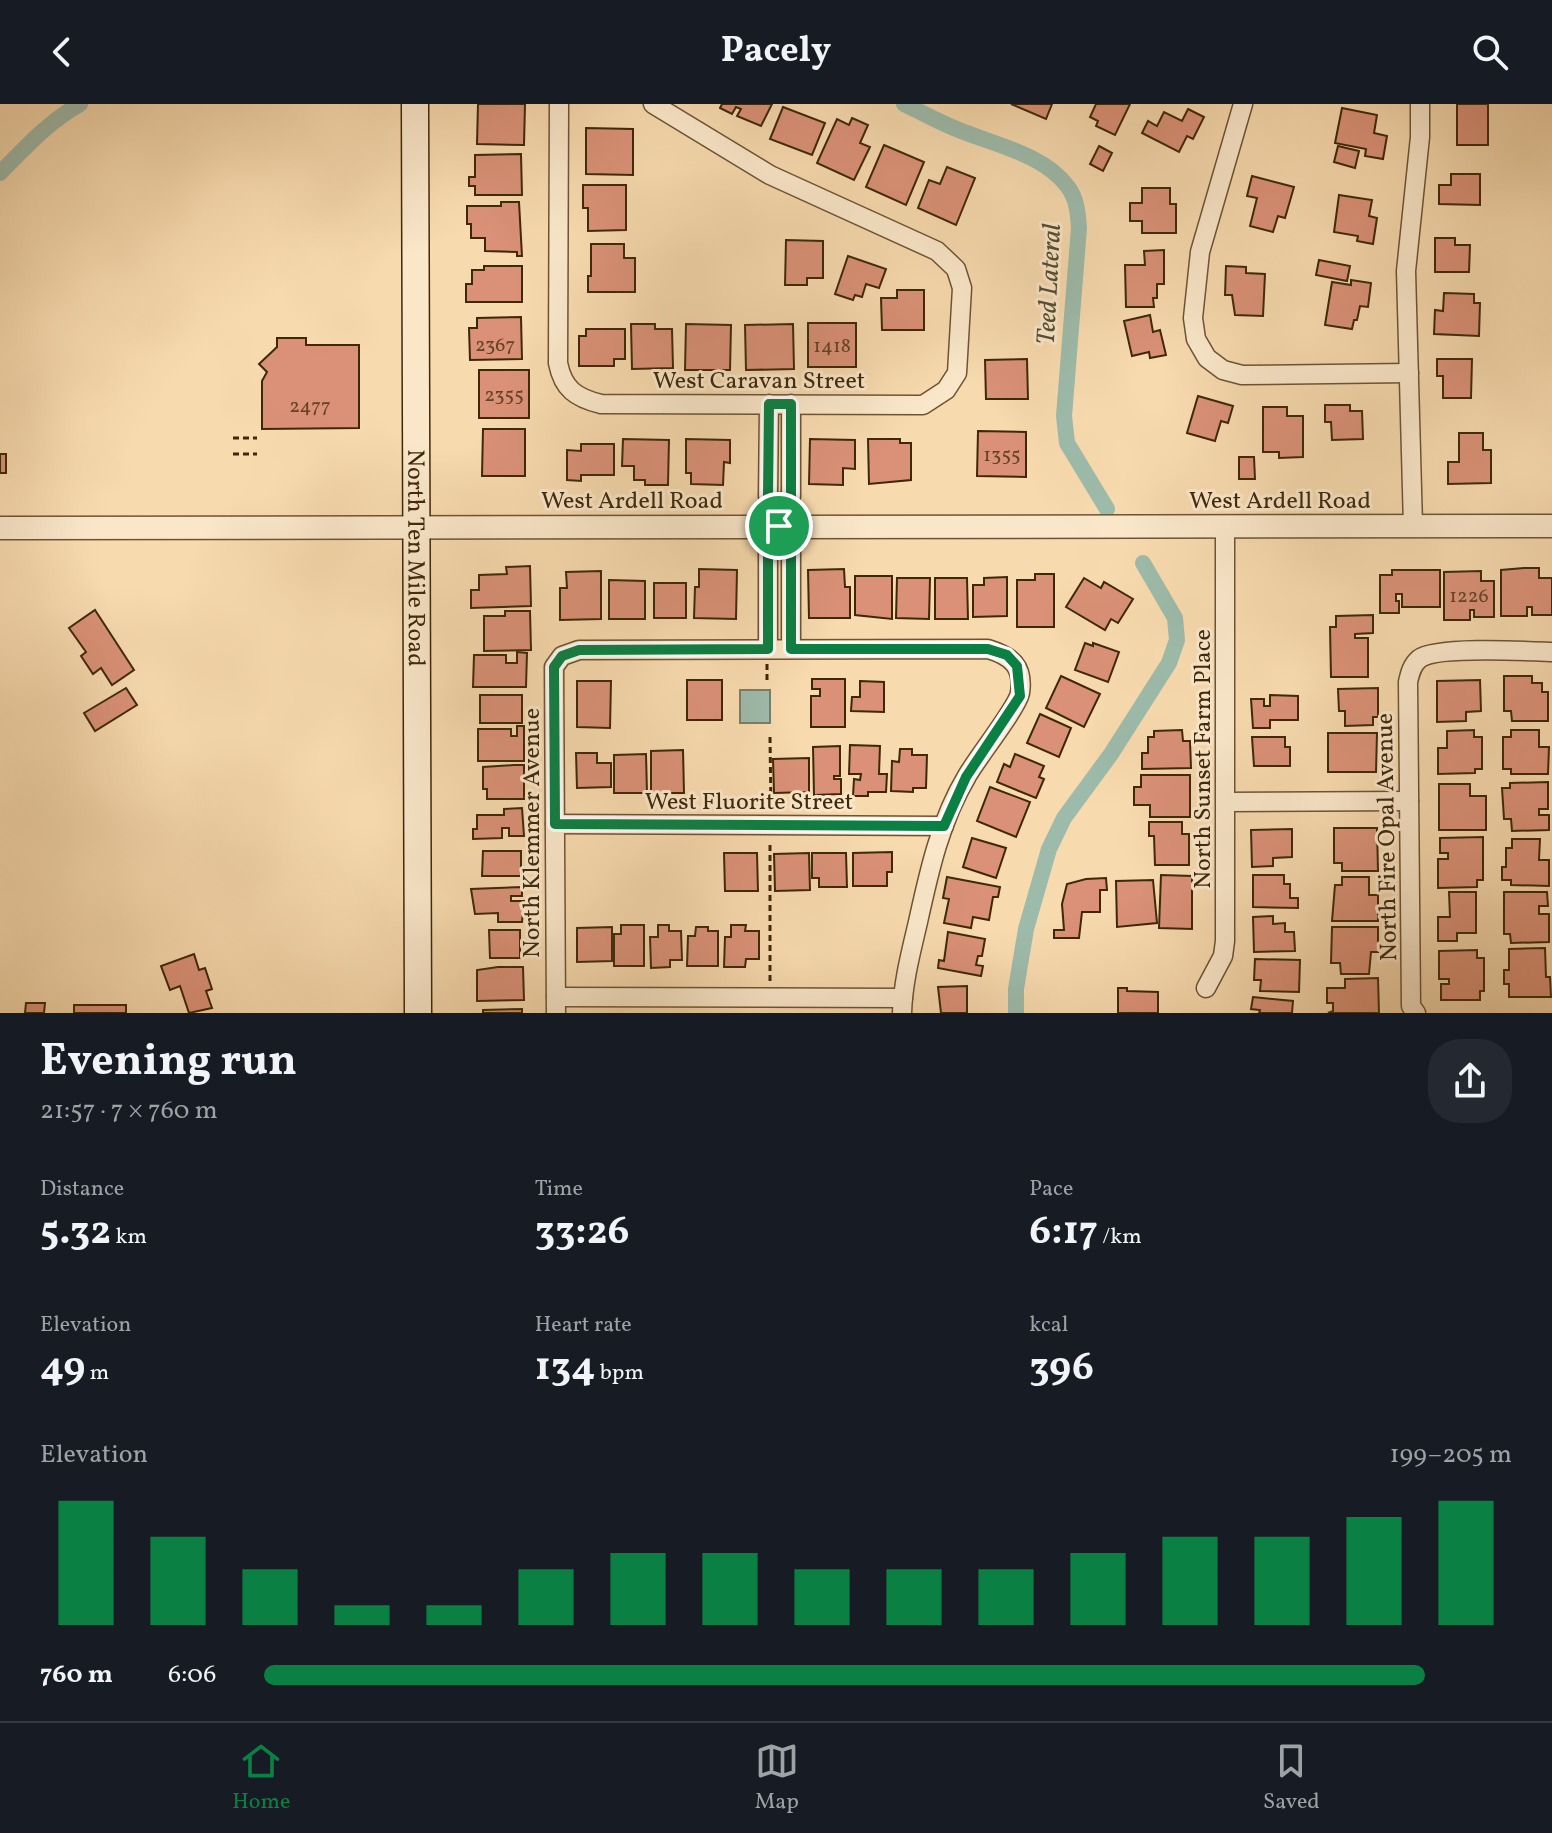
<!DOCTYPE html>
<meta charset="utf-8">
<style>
:root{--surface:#171b24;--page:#242831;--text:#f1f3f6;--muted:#9ea1a6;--line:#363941;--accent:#0b8043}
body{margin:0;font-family:Vollkorn,serif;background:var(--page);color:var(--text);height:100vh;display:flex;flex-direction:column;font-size:30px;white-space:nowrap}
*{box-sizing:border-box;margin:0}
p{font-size:26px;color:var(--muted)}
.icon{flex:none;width:44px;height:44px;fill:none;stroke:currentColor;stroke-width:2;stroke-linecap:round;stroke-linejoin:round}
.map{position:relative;height:909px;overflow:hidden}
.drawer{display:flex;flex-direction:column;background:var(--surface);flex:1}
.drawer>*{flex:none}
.pin{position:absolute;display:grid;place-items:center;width:68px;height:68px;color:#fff;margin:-34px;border:4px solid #fff;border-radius:50%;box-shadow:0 2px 8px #0007}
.round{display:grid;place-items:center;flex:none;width:84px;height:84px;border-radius:32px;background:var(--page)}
.overview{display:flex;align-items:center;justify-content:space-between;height:136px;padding:0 40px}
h1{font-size:44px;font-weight:700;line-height:60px}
.figures{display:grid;grid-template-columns:repeat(3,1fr);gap:12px;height:136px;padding:8px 40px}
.figures div{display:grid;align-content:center}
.figures b{font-size:40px;font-weight:700}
.figures small{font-size:22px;font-weight:400}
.figures p{font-size:22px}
.chart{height:224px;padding:16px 40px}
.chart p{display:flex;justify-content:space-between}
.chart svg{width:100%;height:144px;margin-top:8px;stroke:var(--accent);stroke-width:6}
ul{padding:0 40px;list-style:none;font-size:26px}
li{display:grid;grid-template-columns:128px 96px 1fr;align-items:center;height:60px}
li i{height:20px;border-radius:10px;background:var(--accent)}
header{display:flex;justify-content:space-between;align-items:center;height:104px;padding:0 40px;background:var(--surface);font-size:36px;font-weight:700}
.dock{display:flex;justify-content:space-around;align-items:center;height:112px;border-top:2px solid var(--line);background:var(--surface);font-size:22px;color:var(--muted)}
.dock a{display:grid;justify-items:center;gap:4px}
.dock .selected{color:var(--accent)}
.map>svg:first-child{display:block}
.water{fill:#9dbbab;stroke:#77806b;stroke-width:2}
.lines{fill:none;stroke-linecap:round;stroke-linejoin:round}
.canal{stroke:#9dbbab;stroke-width:16}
.building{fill:#da9177;stroke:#3d280a;stroke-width:2}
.minor-casing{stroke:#6c5433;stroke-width:21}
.tertiary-casing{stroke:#6c5433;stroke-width:25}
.secondary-casing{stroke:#3d280a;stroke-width:29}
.path{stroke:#3d280a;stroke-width:3;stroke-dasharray:6 4;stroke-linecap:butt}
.minor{stroke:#fae7ca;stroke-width:18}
.tertiary{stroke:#fae7ca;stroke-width:22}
.secondary{stroke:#fae7ca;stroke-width:26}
.route-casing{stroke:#fff;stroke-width:16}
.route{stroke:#0b8043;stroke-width:10}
.labels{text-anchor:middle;stroke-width:6;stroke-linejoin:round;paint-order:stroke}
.number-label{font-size:20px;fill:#644225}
.street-label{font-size:24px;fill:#3d280a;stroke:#fae7ca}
.water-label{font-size:26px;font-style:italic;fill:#554d32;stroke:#fae7ca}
</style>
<header><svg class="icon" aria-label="back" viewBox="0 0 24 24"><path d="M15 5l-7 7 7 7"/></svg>Pacely<svg class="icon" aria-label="search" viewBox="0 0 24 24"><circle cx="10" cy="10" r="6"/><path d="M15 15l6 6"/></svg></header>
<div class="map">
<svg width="1552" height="909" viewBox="0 0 1552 909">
<rect width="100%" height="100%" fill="#f7daae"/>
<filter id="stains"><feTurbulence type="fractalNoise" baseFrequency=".0025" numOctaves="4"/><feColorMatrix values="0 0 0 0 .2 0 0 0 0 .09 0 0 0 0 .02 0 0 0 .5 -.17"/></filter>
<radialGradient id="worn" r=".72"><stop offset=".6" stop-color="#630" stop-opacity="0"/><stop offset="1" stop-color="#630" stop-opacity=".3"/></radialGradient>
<polygon class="water" points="770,586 770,619 740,619 740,586"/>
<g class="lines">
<g class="canal">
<path d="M904 0C921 8 937 17 954 24 991 40 1043 49 1068 83 1077 95 1078 110 1079 124L1064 312 1067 339 1107 405"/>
<path d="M0 69C26 43 48 18 80 0"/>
<polyline points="1016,909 1016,885 1026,825 1049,745 1064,714 1111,650 1169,559 1177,536 1175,514 1143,459"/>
</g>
</g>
<g class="building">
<polygon points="478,0 525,0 524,41 477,40"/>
<polygon points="722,0 772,0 761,22 737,12 741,5 736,3 732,10 720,4"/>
<polygon points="1011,0 1052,0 1046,15"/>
<polygon points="1096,0 1130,0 1115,31 1096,22 1098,17 1090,13"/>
<rect x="1457" y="0" width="31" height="41"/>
<polygon points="783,3 825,19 812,51 770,35"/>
<polygon points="1342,4 1377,11 1374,29 1387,32 1383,55 1365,52 1366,45 1335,39"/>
<polygon points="1188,5 1204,13 1193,35 1187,32 1179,48 1142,29 1148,17 1157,22 1164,8 1182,17"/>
<polygon points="852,14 868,21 860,39 870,43 854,76 817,59 837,15 849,21"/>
<polygon points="586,24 633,25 633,71 586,70"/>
<polygon points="884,41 924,58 906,101 866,83"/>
<polygon points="1099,42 1112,49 1103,67 1090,60"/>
<polygon points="1338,42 1359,47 1355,64 1334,58"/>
<polygon points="521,50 522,91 475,91 475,82 469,82 469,73 475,73 475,51"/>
<polygon points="947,63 975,74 956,121 918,104 929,76 940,80"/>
<polygon points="1451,70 1480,70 1480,101 1439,100 1439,81 1451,81"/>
<polygon points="1252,72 1294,83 1285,114 1278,112 1273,128 1250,122 1257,94 1247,92"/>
<polygon points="583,81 626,81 626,126 588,127 588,104 583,104"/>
<polygon points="1142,84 1170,84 1170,100 1176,100 1176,129 1142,129 1142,117 1130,117 1130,99 1142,99"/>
<polygon points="1339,91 1372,96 1369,112 1377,114 1373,140 1357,137 1358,132 1334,128"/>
<polygon points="501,98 519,98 522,152 517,152 517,148 485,147 485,134 471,134 471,120 467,120 467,102 501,102"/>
<polygon points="1435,134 1455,134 1455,141 1470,141 1469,168 1435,168"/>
<polygon points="786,136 823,137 823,174 807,174 807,181 785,181"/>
<polygon points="591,140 624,140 624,154 635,154 635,188 588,188 588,172 591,172"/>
<polygon points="1164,146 1164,180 1157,180 1157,194 1153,194 1154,203 1126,203 1125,161 1145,161 1144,147"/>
<polygon points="848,152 886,165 879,184 866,180 862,193 855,191 853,196 835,190"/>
<polygon points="1319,156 1350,162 1347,177 1316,171"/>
<polygon points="484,162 522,162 522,198 466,198 466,180 472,180 472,166 484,166"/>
<polygon points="1226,162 1246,163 1246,169 1265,170 1263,212 1235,211 1232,191 1225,191"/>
<polygon points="1351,176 1371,179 1368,203 1360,202 1357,216 1354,216 1352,225 1325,221 1332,178 1351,181"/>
<polygon points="897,186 924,186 924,226 882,226 881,194 897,194"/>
<polygon points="1444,189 1474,190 1474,199 1480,199 1479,232 1434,230 1435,206 1443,207"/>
<polygon points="1150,211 1153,228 1160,226 1166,251 1150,254 1149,248 1132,252 1124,217"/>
<polygon points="521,213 522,255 470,256 469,224 477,224 477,214"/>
<rect x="808" y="219" width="48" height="44"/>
<polygon points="631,220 655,220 655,225 672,225 673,264 632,265"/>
<polygon points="686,220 731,221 730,266 685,266"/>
<polygon points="793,220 794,265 746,266 745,221"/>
<polygon points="586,225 625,225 625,255 614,255 614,262 579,262 579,232 586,232"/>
<polygon points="277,234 306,234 306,241 359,241 359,324 262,325 262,277 267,268 259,260 277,243"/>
<polygon points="1027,255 1028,295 986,295 985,256"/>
<polygon points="1437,255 1472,255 1471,294 1443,294 1443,272 1437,272"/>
<rect x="479" y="266" width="50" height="48"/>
<polygon points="1198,292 1233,302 1228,319 1221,317 1215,337 1187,329"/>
<polygon points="1325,301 1350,301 1350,307 1362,307 1363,335 1332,336 1331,318 1325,318"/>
<polygon points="1263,303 1287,303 1287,312 1303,312 1303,353 1279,354 1279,348 1263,348"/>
<polygon points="483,325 525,325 525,372 482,372"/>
<polygon points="978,327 1026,328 1026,373 977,372"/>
<polygon points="1459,329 1483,329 1483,346 1491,346 1491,379 1448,380 1448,358 1459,358"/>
<polygon points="623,335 669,336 668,381 645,381 645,376 634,376 634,362 622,362"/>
<polygon points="686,335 730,336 730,359 724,358 723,381 691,380 691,369 686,369"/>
<polygon points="810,335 855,336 855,365 843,364 843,381 809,380"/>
<polygon points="868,335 900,335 900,339 911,339 911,376 869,380"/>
<polygon points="581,340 614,340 614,371 581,371 581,377 567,376 567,346 581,347"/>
<rect x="0" y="350" width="6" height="19"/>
<polygon points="1239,353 1254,353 1255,375 1239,375"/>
<polygon points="530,462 531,502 471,504 471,486 479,486 479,471 507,470 506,463"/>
<polygon points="1524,464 1539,464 1539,474 1552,474 1552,511 1532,511 1532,503 1527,503 1527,512 1501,512 1501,466"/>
<polygon points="699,465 737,466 736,515 694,514 695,483 699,483"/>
<polygon points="844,465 845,483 850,483 850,514 809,514 808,466"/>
<polygon points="1392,466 1440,466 1440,503 1402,503 1402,490 1396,490 1396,497 1399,497 1399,509 1380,509 1380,471 1392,471"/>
<polygon points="601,467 601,515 560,516 560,484 567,484 566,468"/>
<polygon points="1481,467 1481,477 1494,477 1494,513 1474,513 1474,506 1470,506 1470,516 1444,516 1444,468"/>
<polygon points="1035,470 1054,470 1054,523 1017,523 1017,476 1035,476"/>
<polygon points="855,472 892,472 892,515 855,511"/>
<polygon points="1007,473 1007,512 973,513 973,481 984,481 984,474"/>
<polygon points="897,474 930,474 929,515 896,514"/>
<polygon points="935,474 967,474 968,515 935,515"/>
<polygon points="1084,474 1101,484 1104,478 1133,495 1118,519 1111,515 1105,526 1066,503"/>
<polygon points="609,476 645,477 645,515 609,515"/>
<rect x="654" y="479" width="32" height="35"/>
<polygon points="95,506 134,566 112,581 101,564 93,570 81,552 86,548 69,524"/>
<polygon points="505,507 530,507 531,546 484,547 484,512 505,512"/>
<polygon points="1373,511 1373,529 1355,530 1355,534 1368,534 1368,573 1331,573 1330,523 1336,523 1336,512"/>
<polygon points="1085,539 1093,542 1093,539 1119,548 1108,578 1075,566"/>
<polygon points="517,548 527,549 526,583 473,583 474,551 506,551 506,559 517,559"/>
<polygon points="1061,572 1100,590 1084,623 1046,604"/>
<polygon points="1504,572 1532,572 1532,579 1542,579 1542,588 1548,588 1548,617 1512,617 1511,607 1504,607"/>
<polygon points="812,575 845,575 845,623 811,623 811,592 820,592 820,585 812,585"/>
<rect x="687" y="576" width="35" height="40"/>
<polygon points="1480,576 1481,607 1466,608 1466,617 1437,618 1437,577"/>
<polygon points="577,577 611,577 610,624 577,623"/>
<polygon points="860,577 884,578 884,608 851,607 852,593 860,593"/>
<polygon points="126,584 137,601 95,627 84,609"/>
<polygon points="1378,584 1378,613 1373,613 1373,621 1345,622 1345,607 1339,607 1338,585"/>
<rect x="480" y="591" width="42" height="28"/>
<polygon points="1270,591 1298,592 1298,616 1270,616 1270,624 1253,624 1251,595 1264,595 1264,602 1270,602"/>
<polygon points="1040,610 1071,624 1059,653 1027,639"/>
<polygon points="517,622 524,622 524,657 478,657 478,625 511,625 511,632 517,632"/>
<polygon points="1182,626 1183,637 1190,637 1191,664 1142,665 1142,649 1148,649 1148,633 1154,633 1154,627"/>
<polygon points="1474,626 1474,633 1482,633 1482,665 1475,665 1475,669 1438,670 1438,644 1447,644 1447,627"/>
<polygon points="1511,626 1539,626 1539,643 1549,643 1548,670 1511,670 1511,665 1503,665 1503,633 1511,633"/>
<polygon points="1328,629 1377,629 1376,668 1328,668"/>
<polygon points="1252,633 1285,633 1285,643 1290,643 1290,662 1254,662"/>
<polygon points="850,641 880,642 879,670 887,670 886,688 868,688 868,692 853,692 854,675 860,676 861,670 849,670"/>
<polygon points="840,642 840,672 834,672 834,675 841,675 841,690 814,691 813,643"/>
<polygon points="900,645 912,645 912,651 927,651 926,684 913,684 913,688 891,687 892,657 899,658"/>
<polygon points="683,646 684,689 651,689 651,647"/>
<polygon points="576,649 597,649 597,659 611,659 611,683 577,684"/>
<polygon points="646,650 647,689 614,689 614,651"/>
<polygon points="1015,650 1044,662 1039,673 1044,675 1036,694 997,678 1004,660 1010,663"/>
<polygon points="809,654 809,688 774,689 773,655"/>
<polygon points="514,661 524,661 524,695 487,695 487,685 483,685 483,663"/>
<polygon points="1141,671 1190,671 1190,713 1150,713 1150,701 1134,701 1134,683 1141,683"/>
<polygon points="1548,678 1548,705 1539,705 1539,711 1549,711 1549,726 1512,727 1511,715 1504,715 1502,684 1510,684 1510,679"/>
<polygon points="1439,680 1470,680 1470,692 1486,692 1486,726 1439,726"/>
<polygon points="990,683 1030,698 1016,733 977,717"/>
<polygon points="522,704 524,732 509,732 509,724 502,724 502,734 473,735 473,725 477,725 477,711 504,711 504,705"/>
<polygon points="1149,718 1182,718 1182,730 1189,730 1189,761 1155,761 1154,732 1149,732"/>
<polygon points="1334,724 1377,724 1378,767 1342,767 1342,759 1334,759"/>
<polygon points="1292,725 1292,753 1273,754 1273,762 1252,763 1251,726"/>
<polygon points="1483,733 1483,776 1477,776 1477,783 1438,784 1438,755 1448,755 1448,749 1440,749 1440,734"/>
<polygon points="972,734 1006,744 996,774 963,763"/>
<polygon points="1512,735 1540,735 1539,756 1549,756 1549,782 1511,781 1511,776 1502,776 1502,763 1506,763 1506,744 1512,744"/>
<polygon points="483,747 521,747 521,772 482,772"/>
<polygon points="892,748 892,768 887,768 887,782 853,782 853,749"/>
<polygon points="724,749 757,749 758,787 725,787"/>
<polygon points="809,749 810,786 775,787 774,750"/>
<polygon points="812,749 846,749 847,783 819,783 819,774 812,774"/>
<polygon points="1161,771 1192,772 1192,825 1159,824"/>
<polygon points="1253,771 1284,771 1284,780 1290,780 1290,794 1298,794 1298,804 1253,803"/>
<polygon points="947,773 1000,783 998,793 993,793 989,816 973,813 971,824 944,819 949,795 943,794"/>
<polygon points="1342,773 1369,773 1369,791 1378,791 1378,817 1332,817 1335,781 1342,781"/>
<polygon points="1106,774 1107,786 1100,786 1100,808 1082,808 1079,834 1054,834 1054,826 1064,826 1062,800 1067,780 1086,775"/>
<polygon points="1153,776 1157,819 1117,823 1116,777"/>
<polygon points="522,783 522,792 511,792 511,797 524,797 522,818 498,818 498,809 475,810 471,785"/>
<polygon points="1449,788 1476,788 1476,829 1457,829 1457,837 1438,837 1438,813 1450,813"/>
<polygon points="1504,788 1547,788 1548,802 1539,802 1539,810 1549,810 1549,838 1511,839 1510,830 1504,830"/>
<polygon points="1273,812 1273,820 1285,819 1285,828 1294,828 1295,847 1254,848 1253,813"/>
<polygon points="621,821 644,821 644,862 614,862 614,830 621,830"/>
<polygon points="658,821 669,821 669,827 681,827 682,856 670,856 670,863 651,864 650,833 658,833"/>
<polygon points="731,821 746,821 745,827 759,827 759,855 746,855 745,863 724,863 725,833 731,833"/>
<polygon points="612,823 612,857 577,858 577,824"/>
<polygon points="696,823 708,823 708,827 718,827 718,862 687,862 688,832 695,832"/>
<polygon points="1332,823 1378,823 1378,848 1371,848 1369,870 1341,870 1340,859 1331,859"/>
<polygon points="489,826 520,826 520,854 490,854"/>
<polygon points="948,828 985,835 982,852 978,852 976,861 983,862 981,872 938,864 939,856 944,857"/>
<polygon points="1545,844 1546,873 1550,873 1551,893 1509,893 1509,880 1504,880 1504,866 1509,866 1509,845"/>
<polygon points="1477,846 1477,854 1484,854 1484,887 1480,887 1480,896 1441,896 1441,880 1449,880 1449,875 1439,875 1439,847"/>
<polygon points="194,850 199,866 205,864 212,885 206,887 212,904 189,909 180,882 170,886 161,862"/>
<polygon points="1255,855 1300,856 1299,888 1260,887 1261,876 1254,876"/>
<polygon points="498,863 523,863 524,896 477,897 477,866"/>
<polygon points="1378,874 1379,909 1328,909 1333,907 1333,899 1327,899 1327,884 1345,884 1345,875"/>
<polygon points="967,882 967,909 941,909 938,883"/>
<polygon points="1118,884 1127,884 1127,887 1158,888 1158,909 1118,909"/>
<polygon points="1253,893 1293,897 1292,909 1259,909 1260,906 1251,905"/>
<polygon points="26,899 45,899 44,909 25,909"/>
<rect x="74" y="901" width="52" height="8"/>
<polygon points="522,905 522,909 483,909 483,906"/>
</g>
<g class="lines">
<defs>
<g id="minor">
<path d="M559 0 558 259C563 285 576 294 601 300L923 301 946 286 957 269 962 184 956 165 937 147 770 71 653 0"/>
<polyline points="1243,0 1200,148 1193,214 1196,235 1207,254 1223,266 1242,271 1409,269"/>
<polyline points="769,300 768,392 779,402 791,392 791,300"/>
<polyline points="1413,422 1406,167 1420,33 1420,0"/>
<polyline points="768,545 768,444 779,435 791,444 791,545"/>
<polyline points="1227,698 1409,697"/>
<polyline points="555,720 944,722"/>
<polyline points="1206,884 1223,852 1225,837 1225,422"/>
<polyline points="556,893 903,894"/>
<path d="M556 909 554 563 562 552 579 546 988 545C1011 552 1024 562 1020 589 1017 604 977 654 967 672 940 717 929 768 918 818 911 848 903 878 902 909"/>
<path d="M1416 909 1411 902 1408 578C1410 569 1412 561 1419 555 1435 542 1527 547 1552 548"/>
</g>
<polyline id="tertiary" points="0,424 1552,422"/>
<g id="secondary">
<path id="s1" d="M415 0 418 909"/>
</g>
</defs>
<use href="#minor" class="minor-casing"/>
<use href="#tertiary" class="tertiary-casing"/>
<use href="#secondary" class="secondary-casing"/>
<g class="path">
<polyline points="233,334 257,334"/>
<polyline points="233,350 257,350"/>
<polyline points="767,576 767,560"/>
<polyline points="770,633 771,705"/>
<polyline points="770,877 770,737"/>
</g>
<use href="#minor" class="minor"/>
<use href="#tertiary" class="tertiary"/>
<use href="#secondary" class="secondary"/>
</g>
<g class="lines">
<defs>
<polyline id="route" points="779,422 779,402 768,392 769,300 791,300 791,392 779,402 779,435 768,444 768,545 579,546 562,552 554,563 555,720 944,722 966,673 1020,592 1017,562 1007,551 988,545 791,545 791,444 779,435 779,422"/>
</defs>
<use href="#route" class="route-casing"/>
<use href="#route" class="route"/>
</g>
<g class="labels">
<g class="number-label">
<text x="495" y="247">2367</text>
<text x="832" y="248">1418</text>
<text x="504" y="297">2355</text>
<text x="310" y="308">2477</text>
<text x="1002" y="357">1355</text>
<text x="1469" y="498">1226</text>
</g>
<g class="street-label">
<text x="759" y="284">West Caravan Street</text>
<text x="632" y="404">West Ardell Road</text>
<text x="1280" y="404">West Ardell Road</text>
<text dy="8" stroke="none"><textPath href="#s1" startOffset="454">North Ten Mile Road</textPath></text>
<text transform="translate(1202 655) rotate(-90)" y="8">North Sunset Farm Place</text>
<text x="749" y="705">West Fluorite Street</text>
<text transform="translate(531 729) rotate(-90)" y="8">North Klemmer Avenue</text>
<text transform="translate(1386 733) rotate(-91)" y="8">North Fire Opal Avenue</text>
</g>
<g class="water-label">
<text transform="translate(1048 180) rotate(-87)" y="9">Teed Lateral</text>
</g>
</g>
<rect width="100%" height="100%" filter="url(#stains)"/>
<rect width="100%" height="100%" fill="url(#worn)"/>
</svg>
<div class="pin" style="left:779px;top:422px;background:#1e9e55"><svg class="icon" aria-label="arrive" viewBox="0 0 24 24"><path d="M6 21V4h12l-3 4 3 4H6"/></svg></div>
</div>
<section class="drawer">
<div class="overview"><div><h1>Evening run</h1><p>21:57 · 7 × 760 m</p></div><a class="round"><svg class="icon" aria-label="share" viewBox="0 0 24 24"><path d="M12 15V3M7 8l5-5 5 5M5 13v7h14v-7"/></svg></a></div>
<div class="figures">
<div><p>Distance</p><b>5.32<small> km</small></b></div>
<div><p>Time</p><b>33:26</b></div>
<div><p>Pace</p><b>6:17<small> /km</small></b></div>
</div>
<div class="figures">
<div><p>Elevation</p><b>49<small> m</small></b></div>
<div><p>Heart rate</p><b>134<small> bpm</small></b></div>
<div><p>kcal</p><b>396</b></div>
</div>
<div class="chart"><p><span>Elevation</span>199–205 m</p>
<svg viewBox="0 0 160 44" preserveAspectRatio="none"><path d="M5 44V6M15 44V17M25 44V27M35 44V38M45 44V38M55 44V27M65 44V22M75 44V22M85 44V27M95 44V27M105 44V27M115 44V22M125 44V17M135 44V17M145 44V11M155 44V6"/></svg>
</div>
<ul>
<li><b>760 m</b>6:06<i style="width:93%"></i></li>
</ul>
</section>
<nav class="dock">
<a class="selected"><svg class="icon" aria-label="home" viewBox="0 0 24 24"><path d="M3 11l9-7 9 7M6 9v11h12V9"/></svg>Home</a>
<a><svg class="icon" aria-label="map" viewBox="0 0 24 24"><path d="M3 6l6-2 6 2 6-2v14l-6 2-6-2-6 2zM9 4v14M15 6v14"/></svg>Map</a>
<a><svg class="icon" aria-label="saved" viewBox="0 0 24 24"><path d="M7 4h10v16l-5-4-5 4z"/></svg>Saved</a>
</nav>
